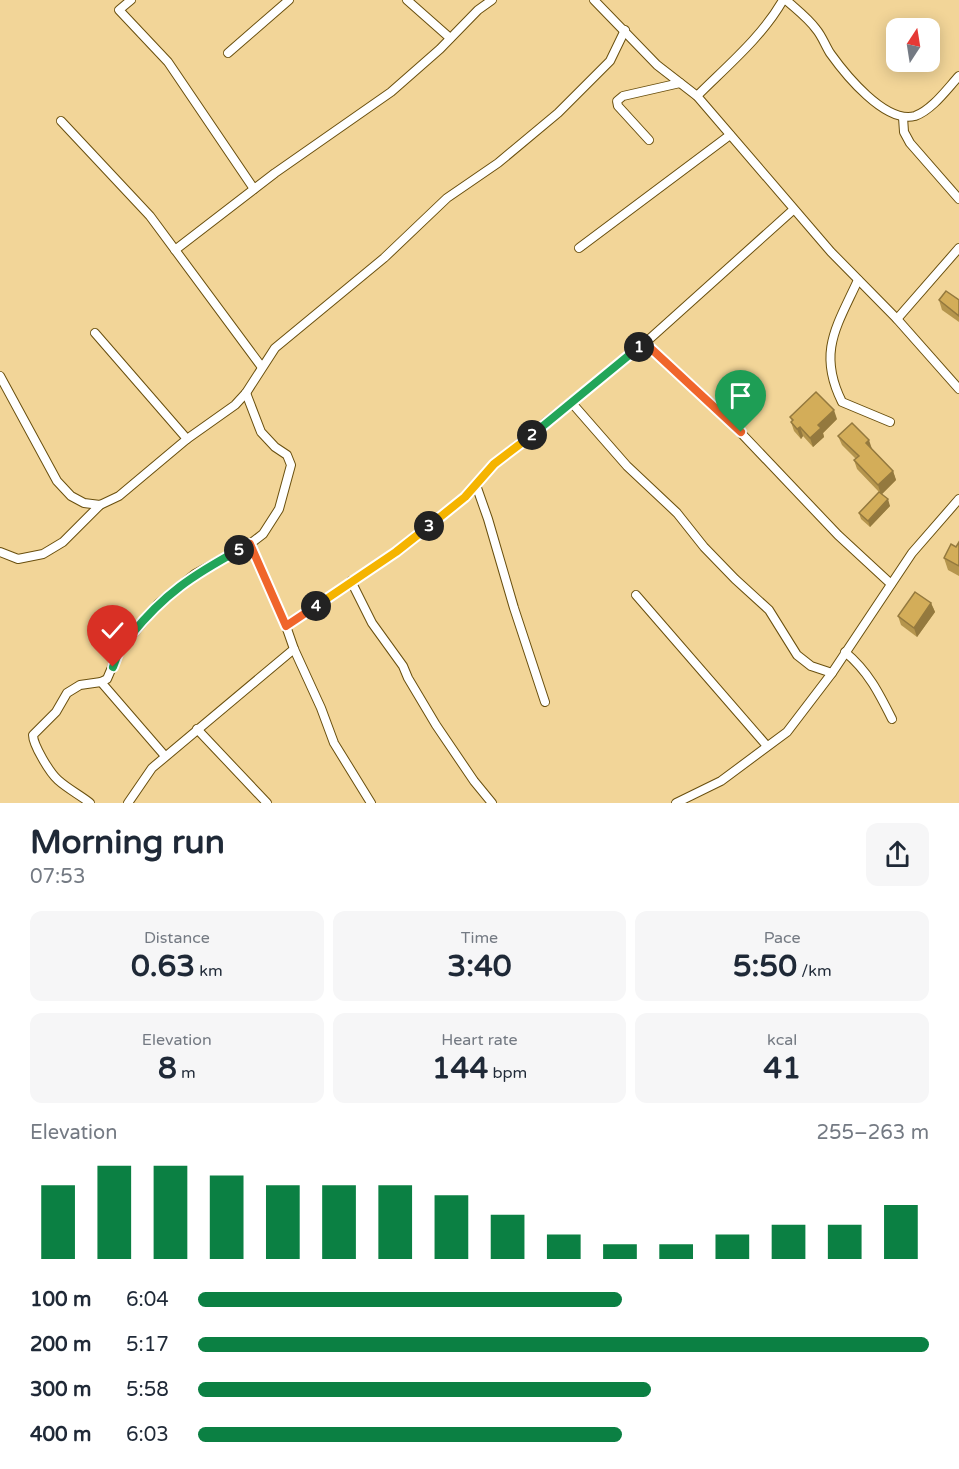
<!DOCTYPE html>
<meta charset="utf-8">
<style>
:root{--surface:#fff;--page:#f6f6f7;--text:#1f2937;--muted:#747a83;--accent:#0b8043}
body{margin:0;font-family:"Varela Round",sans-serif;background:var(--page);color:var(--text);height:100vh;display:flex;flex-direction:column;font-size:22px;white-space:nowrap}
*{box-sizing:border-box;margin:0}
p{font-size:20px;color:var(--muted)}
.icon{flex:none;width:33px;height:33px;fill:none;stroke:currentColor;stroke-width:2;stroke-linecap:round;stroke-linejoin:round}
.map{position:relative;height:803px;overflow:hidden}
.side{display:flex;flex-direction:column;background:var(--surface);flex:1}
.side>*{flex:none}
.needle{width:39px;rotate:12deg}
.buttons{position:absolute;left:886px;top:18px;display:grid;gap:12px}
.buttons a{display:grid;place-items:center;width:54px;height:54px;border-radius:12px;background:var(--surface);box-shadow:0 3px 15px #0003;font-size:30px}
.pin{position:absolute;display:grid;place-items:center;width:51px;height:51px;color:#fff;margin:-62px -26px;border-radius:50% 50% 50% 0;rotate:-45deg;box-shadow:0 0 6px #0007}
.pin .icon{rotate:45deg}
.km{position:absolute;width:30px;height:30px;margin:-15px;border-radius:50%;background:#222;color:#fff;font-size:16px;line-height:30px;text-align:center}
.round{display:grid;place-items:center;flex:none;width:63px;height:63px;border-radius:12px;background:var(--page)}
.head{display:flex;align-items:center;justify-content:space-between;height:102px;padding:0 30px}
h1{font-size:33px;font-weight:800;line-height:45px}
.stats{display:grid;grid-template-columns:repeat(3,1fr);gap:9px;height:102px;padding:6px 30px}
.stats div{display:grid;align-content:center;border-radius:12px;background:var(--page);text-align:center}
.stats b{font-size:30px;font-weight:800}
.stats small{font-size:16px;font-weight:400}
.stats p{font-size:16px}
.chart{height:168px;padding:12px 30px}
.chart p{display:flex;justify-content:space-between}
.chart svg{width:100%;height:108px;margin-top:6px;stroke:var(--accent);stroke-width:6}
ul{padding:0 30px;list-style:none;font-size:20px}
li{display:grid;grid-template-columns:96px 72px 1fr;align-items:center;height:45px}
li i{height:15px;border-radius:8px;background:var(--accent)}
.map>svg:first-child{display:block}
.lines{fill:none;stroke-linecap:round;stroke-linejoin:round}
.minor-casing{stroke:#694f0e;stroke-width:10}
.minor{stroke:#fff;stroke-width:8}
.wall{fill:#b5954d}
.shaded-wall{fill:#94793e}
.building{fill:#d3ad59;stroke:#94793e;stroke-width:1.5}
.split-1-casing{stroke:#fff;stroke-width:12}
.split-2-casing{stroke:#fff;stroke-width:12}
.split-3-casing{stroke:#fff;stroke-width:12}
.split-4-casing{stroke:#fff;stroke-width:12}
.split-5-casing{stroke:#fff;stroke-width:12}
.split-6-casing{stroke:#fff;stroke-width:12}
.split-7-casing{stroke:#fff;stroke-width:12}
.split-1{stroke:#f0652b;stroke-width:8}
.split-2{stroke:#22a559;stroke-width:8}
.split-3{stroke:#f5b400;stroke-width:8}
.split-4{stroke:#f5b400;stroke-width:8}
.split-5{stroke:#f0652b;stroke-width:8}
.split-6{stroke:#22a559;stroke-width:8}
.split-7{stroke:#22a559;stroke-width:8}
</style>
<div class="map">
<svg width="959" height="803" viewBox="0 0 959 803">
<rect width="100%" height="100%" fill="#f2d598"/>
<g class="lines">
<defs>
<g id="minor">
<polyline points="131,0 119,10 168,62 254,189"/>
<polyline points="407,0 450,38"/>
<polyline points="594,0 657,65 697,96 831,252 897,319 959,389"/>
<path d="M786 0C796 9 808 18 816 29 822 36 825 45 830 53 845 74 885 124 915 116 932 110 947 89 959 76"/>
<polyline points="228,53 289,0"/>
<path d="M697 96C727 66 762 37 783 0"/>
<polyline points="903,117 904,132 910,143 959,199"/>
<polyline points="61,121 150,216 261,366"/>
<polyline points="649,140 618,106 617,101 623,96 680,83"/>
<polyline points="579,248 730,135"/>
<polyline points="175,250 275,173 391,92 440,49 478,10 492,0"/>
<path d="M858 280C837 326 817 352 842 402L890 422"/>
<polyline points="897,319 959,248"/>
<polyline points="95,333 187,439"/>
<polyline points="645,343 722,413 838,535 891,584"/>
<polyline points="0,376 57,481 71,496 84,503 100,505 119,496 187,439 235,405 246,393 275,348 384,258 447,198 498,163 558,113 610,61 625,30"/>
<polyline points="571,402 627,466 677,513 704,547 735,579 769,610 797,655 811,666 832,673"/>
<polyline points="476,485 488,519 514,608 545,702"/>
<polyline points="250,544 286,626"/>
<polyline points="0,552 18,559 43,554 63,542 100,505"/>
<polyline points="351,581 372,623 403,666 408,678 436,725 474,781 492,803"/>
<polyline points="636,595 767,746"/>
<path d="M845 652C868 671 879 693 892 719"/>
<polyline points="101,682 165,756"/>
<polyline points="197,729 267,803"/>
<path d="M90 803C80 795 68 789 58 780 50 773 33 745 33 735L56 712 67 693 80 685 101 682 107 679 119 651 158 604 195 574 250 544 263 534 279 509 291 465 287 455 275 447 261 432 246 393"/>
<polyline points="128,803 152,768 294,649"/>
<polyline points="371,803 334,743 321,708 294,649 286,626 396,552 438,519 465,497 494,464 645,343 793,210"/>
<polyline points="676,803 721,781 787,732 832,673 912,553 959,499"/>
</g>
</defs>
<use href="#minor" class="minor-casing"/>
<use href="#minor" class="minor"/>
</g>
<g class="wall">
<polygon points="939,300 959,300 959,322 942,310"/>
<polygon points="790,417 837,419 823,433 824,437 813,447 803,436 801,439 794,431 791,422 792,421"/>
<polygon points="838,436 872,449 893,471 896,480 882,494 890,506 870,527 861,519 859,513 879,492 857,469 854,460 856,459 842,445"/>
<polygon points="959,542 959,576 948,570 944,558 956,547"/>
<polygon points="931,603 935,612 917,637 901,625 898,616"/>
</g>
<g class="shaded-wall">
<polygon points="834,410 837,419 823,433 824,437 813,447 810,438 818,425"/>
<polygon points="800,427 803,436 801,439 797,429"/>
<polygon points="869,440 872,449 866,443"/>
<polygon points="893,471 896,480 881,495 878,485"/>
<polygon points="888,499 890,506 870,527 868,521"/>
<polygon points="931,603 935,612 917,637 914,628"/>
</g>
<g class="building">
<polygon points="946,291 959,300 959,316 939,300"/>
<polygon points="816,392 834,410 818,425 821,428 810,438 800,427 797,429 791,422 793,420 790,417"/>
<polygon points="852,423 869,440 866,443 893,471 878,485 854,460 859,456 838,436"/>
<polygon points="879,492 888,499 868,521 859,513"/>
<polygon points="959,542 959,566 944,558 951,544 956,547"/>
<polygon points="915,592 931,603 914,628 898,616"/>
</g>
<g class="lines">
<defs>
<polyline id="split-1" points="639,347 645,343 741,432"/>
<polyline id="split-2" points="532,435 639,347"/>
<polyline id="split-3" points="429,526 465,497 494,464 532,435"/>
<polyline id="split-4" points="316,606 396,552 429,526"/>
<polyline id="split-5" points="239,550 250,544 286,626 316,606"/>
<path id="split-6" d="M131 635C164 594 193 575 239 550"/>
<polyline id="split-7" points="113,667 119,651 131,635"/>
</defs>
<use href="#split-1" class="split-1-casing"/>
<use href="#split-2" class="split-2-casing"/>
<use href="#split-3" class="split-3-casing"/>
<use href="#split-4" class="split-4-casing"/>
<use href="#split-5" class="split-5-casing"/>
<use href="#split-6" class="split-6-casing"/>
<use href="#split-7" class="split-7-casing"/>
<use href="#split-1" class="split-1"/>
<use href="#split-2" class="split-2"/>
<use href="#split-3" class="split-3"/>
<use href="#split-4" class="split-4"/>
<use href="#split-5" class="split-5"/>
<use href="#split-6" class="split-6"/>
<use href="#split-7" class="split-7"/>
</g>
</svg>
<div class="buttons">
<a><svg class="needle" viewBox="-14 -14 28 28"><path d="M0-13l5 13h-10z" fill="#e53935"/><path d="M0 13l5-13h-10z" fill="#747a83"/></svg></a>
</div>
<div class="pin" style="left:741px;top:432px;background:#1e9e55"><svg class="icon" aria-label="arrive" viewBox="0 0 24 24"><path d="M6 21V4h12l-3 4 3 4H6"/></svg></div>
<div class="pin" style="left:113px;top:667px;background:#d93025"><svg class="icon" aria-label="check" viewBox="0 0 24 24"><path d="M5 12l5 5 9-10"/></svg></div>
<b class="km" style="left:639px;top:347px">1</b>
<b class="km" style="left:532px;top:435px">2</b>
<b class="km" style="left:429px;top:526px">3</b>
<b class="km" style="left:316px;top:606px">4</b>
<b class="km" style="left:239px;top:550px">5</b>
</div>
<section class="side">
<div class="head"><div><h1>Morning run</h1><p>07:53</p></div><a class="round"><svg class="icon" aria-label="share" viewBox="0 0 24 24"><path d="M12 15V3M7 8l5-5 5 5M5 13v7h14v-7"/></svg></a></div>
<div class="stats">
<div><p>Distance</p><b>0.63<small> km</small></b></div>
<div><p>Time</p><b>3:40</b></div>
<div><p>Pace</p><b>5:50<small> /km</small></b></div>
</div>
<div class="stats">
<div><p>Elevation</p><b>8<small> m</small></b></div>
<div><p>Heart rate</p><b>144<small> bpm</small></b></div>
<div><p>kcal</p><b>41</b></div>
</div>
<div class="chart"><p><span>Elevation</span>255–263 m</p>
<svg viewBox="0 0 160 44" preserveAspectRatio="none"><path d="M5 44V14M15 44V6M25 44V6M35 44V10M45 44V14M55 44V14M65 44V14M75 44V18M85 44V26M95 44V34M105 44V38M115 44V38M125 44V34M135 44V30M145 44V30M155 44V22"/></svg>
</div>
<ul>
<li><b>100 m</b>6:04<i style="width:58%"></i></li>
<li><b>200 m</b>5:17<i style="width:100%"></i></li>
<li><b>300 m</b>5:58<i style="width:62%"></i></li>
<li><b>400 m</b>6:03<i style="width:58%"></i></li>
</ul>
</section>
